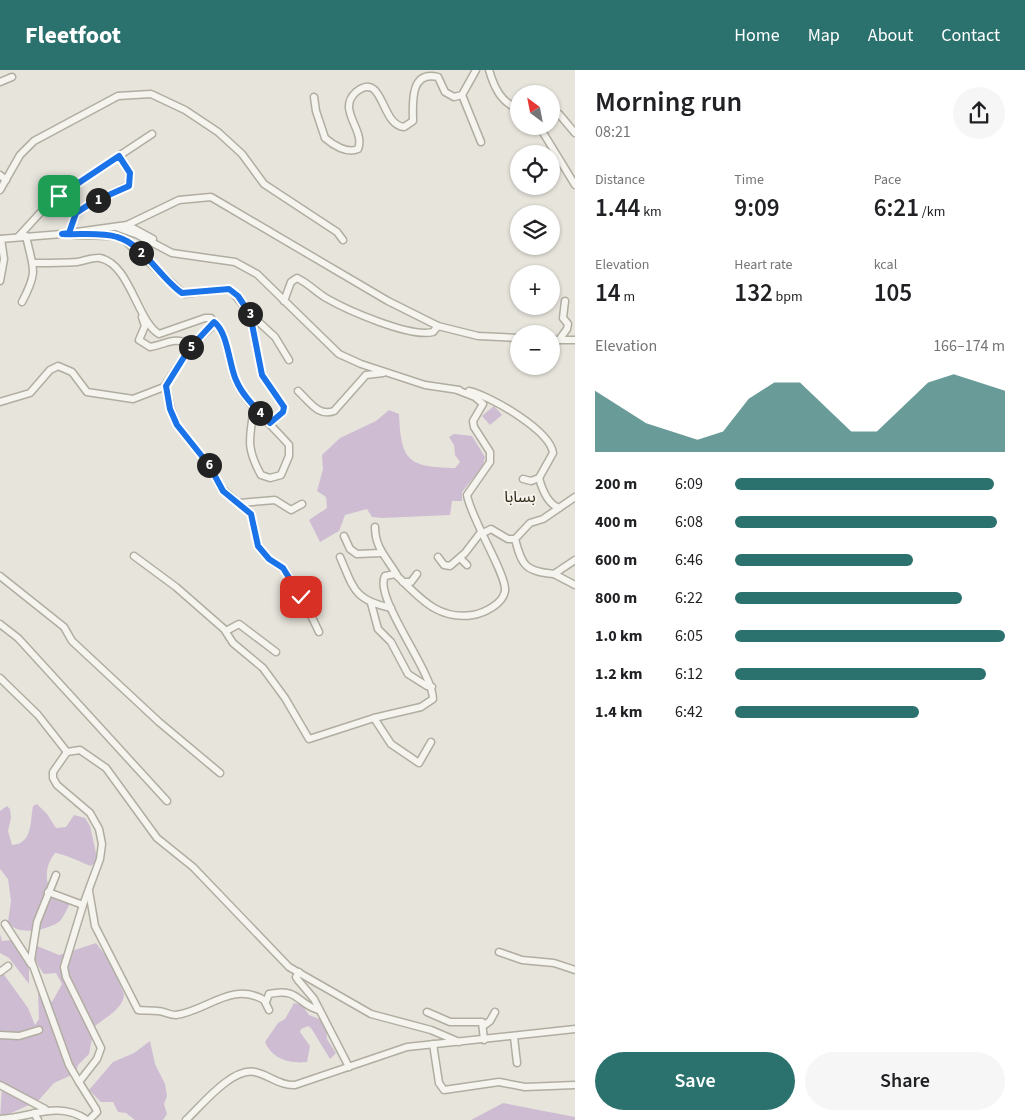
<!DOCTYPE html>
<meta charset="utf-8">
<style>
:root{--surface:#fff;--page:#f6f6f6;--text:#202124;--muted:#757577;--accent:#2b726f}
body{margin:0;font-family:"Source Sans 3","Noto Sans Arabic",sans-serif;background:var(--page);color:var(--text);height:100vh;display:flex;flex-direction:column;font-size:19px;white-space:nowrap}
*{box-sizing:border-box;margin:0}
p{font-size:16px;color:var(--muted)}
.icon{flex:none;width:28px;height:28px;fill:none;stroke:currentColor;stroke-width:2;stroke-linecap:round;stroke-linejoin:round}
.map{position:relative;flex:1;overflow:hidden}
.side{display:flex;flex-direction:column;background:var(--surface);width:450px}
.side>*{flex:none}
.needle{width:32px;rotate:328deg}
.tools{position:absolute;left:510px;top:15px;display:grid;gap:10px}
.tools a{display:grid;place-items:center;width:50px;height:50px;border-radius:50%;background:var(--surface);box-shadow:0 1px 4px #0004;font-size:25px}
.pin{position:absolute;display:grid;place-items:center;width:42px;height:42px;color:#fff;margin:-21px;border-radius:10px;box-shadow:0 2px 8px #0006}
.km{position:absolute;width:25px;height:25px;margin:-12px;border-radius:50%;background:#222;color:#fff;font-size:14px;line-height:25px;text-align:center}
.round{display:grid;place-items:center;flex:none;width:52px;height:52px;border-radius:26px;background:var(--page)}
.head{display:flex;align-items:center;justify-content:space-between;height:85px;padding:0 20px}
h1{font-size:28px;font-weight:600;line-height:38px}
.figures{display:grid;grid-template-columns:repeat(3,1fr);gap:8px;height:85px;padding:5px 20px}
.figures div{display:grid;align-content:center}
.figures b{font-size:25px;font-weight:600}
.figures small{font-size:14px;font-weight:400}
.figures p{font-size:14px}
.chart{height:140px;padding:10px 20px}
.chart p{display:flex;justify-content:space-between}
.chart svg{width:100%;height:90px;margin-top:5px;fill:var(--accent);opacity:.7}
.button{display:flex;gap:10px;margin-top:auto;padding:10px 20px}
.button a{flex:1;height:58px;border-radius:30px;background:var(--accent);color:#fff;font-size:20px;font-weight:600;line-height:58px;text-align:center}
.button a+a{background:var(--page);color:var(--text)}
ul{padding:0 20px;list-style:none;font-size:16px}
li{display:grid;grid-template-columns:80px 60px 1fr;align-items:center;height:38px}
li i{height:12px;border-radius:6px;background:var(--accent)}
header{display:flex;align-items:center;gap:30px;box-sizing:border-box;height:70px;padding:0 25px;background:var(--accent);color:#fff}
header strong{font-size:24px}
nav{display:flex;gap:28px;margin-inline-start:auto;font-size:18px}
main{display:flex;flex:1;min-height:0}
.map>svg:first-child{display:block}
.green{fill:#cebdd2}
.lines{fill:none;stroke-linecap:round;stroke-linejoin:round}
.minor-casing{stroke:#b1ada1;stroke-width:9}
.minor{stroke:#f5f4ef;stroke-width:6}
.route-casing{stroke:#fff;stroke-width:10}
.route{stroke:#1a73e8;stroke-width:6}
.labels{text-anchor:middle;stroke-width:4;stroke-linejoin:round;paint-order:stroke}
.quarter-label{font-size:16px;fill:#2f2918;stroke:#f5f2ec}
</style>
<header>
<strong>Fleetfoot</strong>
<nav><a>Home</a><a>Map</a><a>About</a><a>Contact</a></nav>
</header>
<main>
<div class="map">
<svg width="575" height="1050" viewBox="0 0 575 1050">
<rect width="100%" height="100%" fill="#e7e4dc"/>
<g class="green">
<polygon points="494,336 502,345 490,355 482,346"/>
<path d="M389 340 399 344C401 391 408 397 455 398L460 392 455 385 454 375 449 367 454 364 472 366 485 387 483 396 462 422V431H452L450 445 382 448 372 447 367 439 345 445 339 461 320 472 309 450 327 438 326 427 317 421 323 399 322 385 340 368 376 351Z"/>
<path d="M37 734 47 744 56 758 66 757 74 745 85 748 90 756 98 792 90 796C84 793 61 783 55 783 44 797 45 812 53 827L70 833C67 839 64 846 60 851 49 860 17 867 8 852L11 831 8 809 0 799V741L7 736 10 739 11 748 8 761 12 775C33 774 30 751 33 736Z"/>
<polygon points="0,864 2,871 12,870 29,895 29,914 9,888 0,883"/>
<path d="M96 873 109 890 124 924C124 939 104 948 94 957L89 984 78 995 76 1003 54 1013 38 1031 0 1048 2 1018 0 1017V899L28 938 35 955 39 949 38 923H46L52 932 62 914 56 903 44 904C38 896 31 886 37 876L59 885Z"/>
<path d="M294 933 302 935 309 945 322 950 326 956 327 969 336 983 330 989 311 958 308 956 301 959 300 962 310 976 307 992C290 994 272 989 265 972L278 953 285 949Z"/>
<polygon points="150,971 155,994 165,1014 167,1026 164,1034 167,1044 163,1050 135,1050 126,1043 118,1042 113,1032 101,1032 89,1020 113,992 134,983"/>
<polygon points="503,1033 575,1047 575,1050 471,1050"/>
</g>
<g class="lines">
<defs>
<g id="minor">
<path d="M489 0C494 17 501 33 519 39"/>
<polyline points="0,12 12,7"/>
<polyline points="462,25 481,72"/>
<path d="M314 27 316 41 325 68C333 75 347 84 358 79 366 60 336 40 356 22 384 0 380 55 404 57L413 51C413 35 409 0 438 7L445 22 454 27 462 25 476 0"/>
<polyline points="551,42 559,44 575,63"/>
<polyline points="539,56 575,115"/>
<polyline points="0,105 6,110"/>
<polyline points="0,120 20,85 34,71 118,26 151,24 185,40 218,62 242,84 264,114 337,162 343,170"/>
<polyline points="127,155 153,169"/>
<polyline points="116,157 138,165 172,183 235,192 257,204 339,284 361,294 425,315 459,320"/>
<polyline points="69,163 76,143 93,132 129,115 130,103 119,86"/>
<polyline points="74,165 111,166 123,169 184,224 224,219 231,220 250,244 275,267 289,290"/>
<polyline points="18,167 51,131 152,64"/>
<polyline points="0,169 62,164 127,155 179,130 211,127 388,231 438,256 478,266 519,268"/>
<polyline points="0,211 4,189 1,169"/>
<path d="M284 231 291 212 297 208C308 213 316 222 326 228 347 240 410 268 433 262L438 256"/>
<path d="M22 232C39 200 33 199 26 166"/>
<polyline points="250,245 262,305 284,337 283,342 270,353"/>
<path d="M142 247 145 256 139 270 150 277C168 274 172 266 193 275"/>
<path d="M214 252C226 260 230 295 235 309 244 332 273 356 289 375V386L281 405 270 408 261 405C245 376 250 368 254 337"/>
<polyline points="551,270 575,270"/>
<polyline points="559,270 567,259 568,254 563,248 565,231"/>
<polyline points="551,287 554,287"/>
<polyline points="166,316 171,339 177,355 209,395 221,418 251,444 258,476 269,489 285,500 306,535 319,562"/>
<path d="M298 321C309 331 318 347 334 341L366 305 383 303"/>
<path d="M469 321C490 326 550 360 553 383L539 408C542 419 548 434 559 438L575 427"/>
<path d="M0 332 30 323 50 300 58 296 72 302 87 322 133 329 164 317 189 279 214 254 211 248H205L159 264C137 251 130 194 100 188 93 187 84 191 77 192 63 193 48 193 34 193"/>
<polyline points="523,409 531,411 539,408"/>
<polyline points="240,433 275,430 291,440 302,434"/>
<path d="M375 457C375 478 387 488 397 505"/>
<polyline points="481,464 491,459 508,469 515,469 530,453 543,449 559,438"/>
<polyline points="344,466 350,479 357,484 381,483"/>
<path d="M515 469C522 496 525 501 554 504L575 490"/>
<path d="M134 486 176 517 224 559 233 573 263 598 285 628 309 669 374 648 421 637 433 629C433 602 373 527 385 506L395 504C418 525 436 551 473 545 484 543 503 534 505 521 507 505 471 449 467 425L490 392V382L474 357 473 351 483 334 475 327 457 320"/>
<path d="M340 487C354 519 354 530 391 538"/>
<polyline points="438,487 444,495 450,496 465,483 481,462"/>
<polyline points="460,488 467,495"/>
<polyline points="554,504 575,515"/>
<polyline points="0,506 64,557 72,571 159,652 220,703"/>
<polyline points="403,512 411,512 417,504"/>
<polyline points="371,533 378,559 391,572 408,604 427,616 432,617"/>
<polyline points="0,554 18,568 167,731"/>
<polyline points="226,561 239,554 276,582"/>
<polyline points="0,608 38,645 67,682 80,680 106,698 157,768 193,797 289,897 371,944 431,960 459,972"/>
<polyline points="374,648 391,674 419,693 431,672"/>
<polyline points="67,682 53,702 53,708 57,715 90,743 99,759 102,774 100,789 83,835 64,897 66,907 101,978 97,989 79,1012 96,1039 97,1042 89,1050"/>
<polyline points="56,805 37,852 31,890 69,995 79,1012"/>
<path d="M89 821 95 856 138 940C145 941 151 940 158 941 164 941 169 945 176 945 207 941 232 911 264 930L269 940"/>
<polyline points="48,822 83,835"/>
<polyline points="5,854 31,894"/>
<polyline points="499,882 522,890 554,893 575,900"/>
<polyline points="0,902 8,896"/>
<polyline points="299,902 296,907 298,910 314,929 349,997"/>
<path d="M266 932 269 924C300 917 297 935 319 940"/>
<polyline points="427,942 450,952 482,952 484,970"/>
<polyline points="483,956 490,951 495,942"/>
<polyline points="0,965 19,966 39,960"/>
<polyline points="514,967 517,993"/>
<polyline points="433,974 439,1013 444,1020 499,1012 525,1017 575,1015"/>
<polyline points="0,1015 45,1039"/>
<polyline points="34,1043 38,1050"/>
<path d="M0 1049C30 1048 58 1030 87 1050"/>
<path d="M186 1050C201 1036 232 997 255 1002 269 1005 280 1016 295 1015L407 977 575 959"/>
</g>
</defs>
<use href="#minor" class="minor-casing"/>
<use href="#minor" class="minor"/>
</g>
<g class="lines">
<defs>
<path id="route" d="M59 126 119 86 130 103 129 116 93 132 76 143 69 163 62 164C80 165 101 162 117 167 143 174 161 209 182 223L229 219 238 226 250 244 262 305 284 337 283 342 270 353C258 340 243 327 236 310 229 295 228 262 214 252L189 279 166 316 170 339 177 355 209 395 223 421 251 444 258 476 269 489 283 498 301 527"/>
</defs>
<use href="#route" class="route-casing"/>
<use href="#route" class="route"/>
</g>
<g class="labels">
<g class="quarter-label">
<text x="520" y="432">بسابا</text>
</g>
</g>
</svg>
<div class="tools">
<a><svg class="needle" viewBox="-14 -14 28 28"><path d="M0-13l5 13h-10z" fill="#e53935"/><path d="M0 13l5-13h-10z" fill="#757577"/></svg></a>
<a><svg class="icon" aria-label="locate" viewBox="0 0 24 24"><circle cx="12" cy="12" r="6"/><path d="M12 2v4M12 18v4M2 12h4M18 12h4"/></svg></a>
<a><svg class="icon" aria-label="layers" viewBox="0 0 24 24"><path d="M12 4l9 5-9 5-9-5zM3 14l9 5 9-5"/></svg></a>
<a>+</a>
<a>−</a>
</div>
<div class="pin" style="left:59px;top:126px;background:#1e9e55"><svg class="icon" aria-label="arrive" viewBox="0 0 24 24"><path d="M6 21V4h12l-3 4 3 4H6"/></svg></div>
<div class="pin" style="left:301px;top:527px;background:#d93025"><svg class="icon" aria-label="check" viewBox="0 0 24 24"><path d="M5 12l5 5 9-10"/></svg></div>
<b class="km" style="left:98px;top:130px">1</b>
<b class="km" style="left:141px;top:183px">2</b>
<b class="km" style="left:250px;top:244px">3</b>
<b class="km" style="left:260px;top:343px">4</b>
<b class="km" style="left:191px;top:277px">5</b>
<b class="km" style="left:209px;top:395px">6</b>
</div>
<section class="side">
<div class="head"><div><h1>Morning run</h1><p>08:21</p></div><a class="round"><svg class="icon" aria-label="share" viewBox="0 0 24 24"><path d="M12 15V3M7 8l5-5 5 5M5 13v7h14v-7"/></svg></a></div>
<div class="figures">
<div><p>Distance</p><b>1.44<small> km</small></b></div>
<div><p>Time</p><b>9:09</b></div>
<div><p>Pace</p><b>6:21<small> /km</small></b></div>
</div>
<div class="figures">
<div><p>Elevation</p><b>14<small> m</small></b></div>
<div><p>Heart rate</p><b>132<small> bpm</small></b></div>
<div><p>kcal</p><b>105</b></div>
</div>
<div class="chart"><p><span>Elevation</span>166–174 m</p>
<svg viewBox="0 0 160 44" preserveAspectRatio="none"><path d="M0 44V14L10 22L20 30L30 34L40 38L50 34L60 18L70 10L80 10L90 22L100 34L110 34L120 22L130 10L140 6L150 10L160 14V44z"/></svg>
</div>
<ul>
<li><b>200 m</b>6:09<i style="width:96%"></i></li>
<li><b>400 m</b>6:08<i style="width:97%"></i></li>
<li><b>600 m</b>6:46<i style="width:66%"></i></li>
<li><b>800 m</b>6:22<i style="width:84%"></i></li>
<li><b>1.0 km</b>6:05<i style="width:100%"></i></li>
<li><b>1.2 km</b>6:12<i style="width:93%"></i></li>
<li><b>1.4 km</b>6:42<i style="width:68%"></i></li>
</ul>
<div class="button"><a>Save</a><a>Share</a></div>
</section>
</main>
